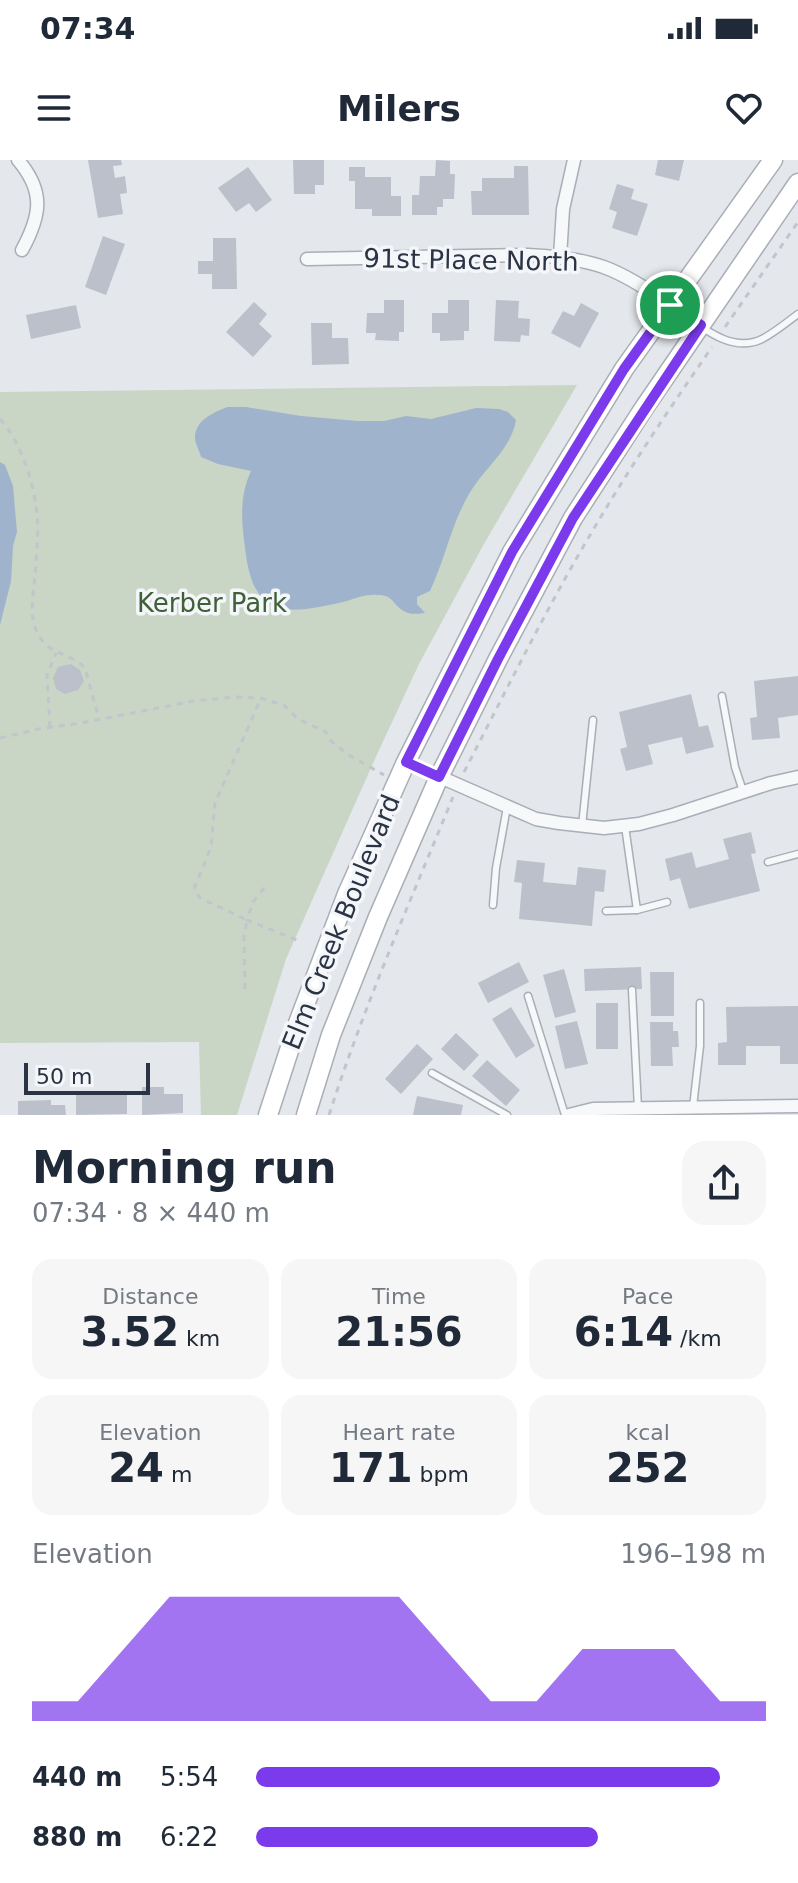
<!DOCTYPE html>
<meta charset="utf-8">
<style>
:root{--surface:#fff;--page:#f6f6f7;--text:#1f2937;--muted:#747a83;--accent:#7c3aed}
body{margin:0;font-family:"DejaVu Sans",sans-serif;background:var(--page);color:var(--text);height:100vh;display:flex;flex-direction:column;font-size:30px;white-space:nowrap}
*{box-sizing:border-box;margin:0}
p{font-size:26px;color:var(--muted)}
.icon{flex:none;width:44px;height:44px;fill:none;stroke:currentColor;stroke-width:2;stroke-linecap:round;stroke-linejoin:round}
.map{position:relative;height:955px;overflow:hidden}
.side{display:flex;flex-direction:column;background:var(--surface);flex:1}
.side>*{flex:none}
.scale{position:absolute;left:24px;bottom:20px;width:126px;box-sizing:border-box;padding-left:8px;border:4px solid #2b3445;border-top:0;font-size:22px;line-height:28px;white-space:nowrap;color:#2b3445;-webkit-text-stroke:6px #f4f6f9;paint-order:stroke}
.pin{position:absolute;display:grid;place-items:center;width:68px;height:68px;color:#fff;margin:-34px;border:4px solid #fff;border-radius:50%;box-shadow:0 2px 8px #0007}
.round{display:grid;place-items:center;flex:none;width:84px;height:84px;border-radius:24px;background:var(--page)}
.summary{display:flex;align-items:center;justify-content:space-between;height:136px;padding:0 32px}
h1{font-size:44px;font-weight:600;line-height:60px}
.stats{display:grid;grid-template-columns:repeat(3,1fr);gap:12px;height:136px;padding:8px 32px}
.stats div{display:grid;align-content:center;border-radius:20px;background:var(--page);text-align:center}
.stats b{font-size:40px;font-weight:600}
.stats small{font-size:22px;font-weight:400}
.stats p{font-size:22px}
.chart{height:224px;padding:16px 32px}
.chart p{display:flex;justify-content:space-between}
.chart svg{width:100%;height:144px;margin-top:8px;fill:var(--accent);opacity:.7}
ul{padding:0 32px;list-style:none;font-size:26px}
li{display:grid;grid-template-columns:128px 96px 1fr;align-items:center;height:60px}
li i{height:20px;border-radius:10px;background:var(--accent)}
.status{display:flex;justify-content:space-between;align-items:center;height:56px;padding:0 40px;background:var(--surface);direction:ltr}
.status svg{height:22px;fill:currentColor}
header{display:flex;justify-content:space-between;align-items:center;height:104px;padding:0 32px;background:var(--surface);font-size:36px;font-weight:600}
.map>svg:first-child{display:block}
.green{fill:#c9d6c5}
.water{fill:#9fb4cc}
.building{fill:#bbc0ca}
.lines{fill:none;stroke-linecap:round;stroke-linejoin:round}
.service-casing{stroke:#a9aeb7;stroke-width:9}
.minor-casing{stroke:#a9aeb7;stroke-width:15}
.secondary-casing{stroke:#a9aeb7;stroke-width:21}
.path{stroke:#c2c5cb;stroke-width:3;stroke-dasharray:6 6;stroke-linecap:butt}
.service{stroke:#f7f8fa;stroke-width:6}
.minor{stroke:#f7f8fa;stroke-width:12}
.secondary{stroke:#fff;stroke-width:18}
.route-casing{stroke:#fff;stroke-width:16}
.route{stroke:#7c3aed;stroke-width:10}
.labels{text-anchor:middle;stroke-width:7;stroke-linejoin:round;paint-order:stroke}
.street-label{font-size:26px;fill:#2b3445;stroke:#f4f6f9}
.park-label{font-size:26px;fill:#3f6138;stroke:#f4f6f9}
</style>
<div class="status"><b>07:34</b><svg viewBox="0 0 49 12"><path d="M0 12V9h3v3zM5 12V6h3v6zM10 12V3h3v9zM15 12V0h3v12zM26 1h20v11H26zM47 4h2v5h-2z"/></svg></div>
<header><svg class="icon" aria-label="menu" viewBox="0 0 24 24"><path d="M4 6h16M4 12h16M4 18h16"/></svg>Milers<svg class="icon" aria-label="heart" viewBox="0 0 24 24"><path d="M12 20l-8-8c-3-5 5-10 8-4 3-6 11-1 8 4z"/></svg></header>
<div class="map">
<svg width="798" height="955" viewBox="0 0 798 955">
<rect width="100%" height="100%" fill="#e4e7ec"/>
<polygon class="green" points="577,225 485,382 419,504 374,601 286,799 237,955 201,955 199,882 0,883 0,232"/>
<g class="water">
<path d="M227 247H246L301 256 358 261H384L406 256 431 259 476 248 499 249 508 252 516 260C512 285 491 303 477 322 453 354 447 395 430 431L417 437V444L425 453C418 454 408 455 402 450 391 442 393 435 377 435 367 434 356 438 347 441 294 453 255 463 246 395 242 366 238 339 251 311L218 304 201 297C200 292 195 283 195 278 195 260 213 253 227 247Z"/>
<polygon points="0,302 5,305 13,326 17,372 13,386 11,421 0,465"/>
</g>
<g class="building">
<polygon points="88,0 121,0 122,5 113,6 115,18 125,16 127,33 120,34 123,54 98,58"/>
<polygon points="293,0 324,0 324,25 315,25 315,34 294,34"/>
<polygon points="436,0 450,1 450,14 455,14 454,39 443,39 443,47 437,47 437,55 412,55 412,35 419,35 420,16 435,16"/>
<polygon points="658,0 684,0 679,21 655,15"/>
<polygon points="514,6 528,6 529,55 472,55 471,31 482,31 482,18 514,18"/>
<polygon points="248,7 272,40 256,52 249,43 236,52 218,28"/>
<polygon points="349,7 365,7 365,17 391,17 391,36 401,36 401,56 372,56 372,49 355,49 355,21 349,21"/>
<polygon points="617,24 634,29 631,39 648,44 637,76 612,68 617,52 609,49"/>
<polygon points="103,76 125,84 106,135 85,127"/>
<polygon points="213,78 236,78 237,129 212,129 212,114 198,114 198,101 213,101"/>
<polygon points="384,140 404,140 404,172 399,172 399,181 375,180 376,173 366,173 367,153 384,153"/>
<polygon points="448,140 469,140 469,171 464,171 464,180 440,181 440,173 432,173 432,153 448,153"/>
<polygon points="496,140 519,141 518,158 530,159 529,176 521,175 520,182 494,181"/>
<polygon points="254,142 267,154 259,164 272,176 253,197 226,172"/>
<polygon points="581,143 599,153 580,188 551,173 563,151 574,156"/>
<polygon points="76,145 81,168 31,179 26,155"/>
<polygon points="311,163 332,163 332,178 348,178 349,204 312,205"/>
<polygon points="71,504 80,510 84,521 78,530 65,534 56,529 53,518 58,507"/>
<polygon points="798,516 798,555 778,558 780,578 752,580 750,558 757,557 754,521"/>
<polygon points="691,534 699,567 708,565 714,587 686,594 682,577 648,585 653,604 626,611 620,589 627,587 619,552"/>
<polygon points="751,672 756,693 751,694 760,731 689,749 680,718 670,721 665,699 692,692 696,708 729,699 723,679"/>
<polygon points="517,700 545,703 543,722 576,725 578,707 606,710 604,732 595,731 592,766 519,759 522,723 514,722"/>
<polygon points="519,802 529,822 488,843 478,823"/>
<polygon points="641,807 642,829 585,831 584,809"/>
<polygon points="564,809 576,852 555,858 543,815"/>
<polygon points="650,812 674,812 674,856 651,856"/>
<rect x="596" y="843" width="22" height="46"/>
<polygon points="798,846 798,904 780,904 780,886 746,886 746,905 718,905 718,883 727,882 726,847"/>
<polygon points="511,847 535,886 516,898 492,859"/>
<polygon points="577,861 588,904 565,909 555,866"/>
<polygon points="650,862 673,862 673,871 678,871 679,887 672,887 673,906 651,906"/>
<polygon points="456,873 479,895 464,911 441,889"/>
<polygon points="417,884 433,899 401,934 385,919"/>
<polygon points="487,900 520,930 506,946 472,916"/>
<polygon points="142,927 164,927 164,934 183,934 183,953 142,955"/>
<polygon points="127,933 127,954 76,955 76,934"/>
<polygon points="417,936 463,945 461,955 413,955"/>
<polygon points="51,940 51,945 65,945 66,955 18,955 18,941"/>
</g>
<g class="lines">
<defs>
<g id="service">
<path d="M673 147C697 163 730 195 762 179 774 173 786 163 798 154"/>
<polyline points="722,536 735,607 743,631"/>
<polyline points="582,666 593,560"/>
<polyline points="625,666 637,750 667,742"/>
<polyline points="768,702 798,694"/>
<polyline points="493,745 496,708 507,647"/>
<polyline points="606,751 637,750"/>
<polyline points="632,830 638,948"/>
<polyline points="528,836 565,955"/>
<polyline points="432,913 507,955"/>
<polyline points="693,947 700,886 700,843"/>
</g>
<g id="minor">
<path d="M18 0C45 32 41 55 22 90"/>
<polyline points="560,97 563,49 574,0"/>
<path d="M307 99 528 95C594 98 618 108 670 145"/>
<polyline points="406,602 536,659 559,663 604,668 639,664 673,655 771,623 798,617"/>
<polyline points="569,955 593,949 798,946"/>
</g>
<g id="secondary">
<polyline points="268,955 298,863 347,734 406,602 512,392 624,209 773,0"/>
<polyline points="306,955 331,875 378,757 439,617 498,499 573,358 644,248 798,23"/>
</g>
</defs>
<use href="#service" class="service-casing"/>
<use href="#minor" class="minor-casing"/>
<use href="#secondary" class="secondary-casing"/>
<g class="path">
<polyline points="725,167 798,62"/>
<path d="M0 259C21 281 35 326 37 356 39 376 36 397 35 417 33 435 29 456 37 472 48 496 70 492 85 508L99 559"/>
<polyline points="50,567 47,515 56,493"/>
<polyline points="0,578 39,569 81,563 194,541 235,537 261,538 285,546 298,559 326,572 331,581 347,594 384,615"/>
<path d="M464 612C507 529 548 445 596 365 632 304 672 245 712 187"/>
<polyline points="264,728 253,742 247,760 299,781"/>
<polyline points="245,829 244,776 247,760 200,738 194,729 211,687 215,643 261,538"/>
<path d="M329 955C364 846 410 742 453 637"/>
</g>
<use href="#service" class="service"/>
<use href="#minor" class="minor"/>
<use href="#secondary" class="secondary"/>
</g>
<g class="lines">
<defs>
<polygon id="route" points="670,145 701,165 573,358 498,499 439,617 406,602 512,392 624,209"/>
</defs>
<use href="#route" class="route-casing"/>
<use href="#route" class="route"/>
</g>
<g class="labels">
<g class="street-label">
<text transform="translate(471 100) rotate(1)" y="9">91st Place North</text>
<text transform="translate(341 762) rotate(-68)" y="9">Elm Creek Boulevard</text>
</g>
<g class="park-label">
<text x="212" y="452">Kerber Park</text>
</g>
</g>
</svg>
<div class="scale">50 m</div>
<div class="pin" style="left:670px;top:145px;background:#1e9e55"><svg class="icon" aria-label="arrive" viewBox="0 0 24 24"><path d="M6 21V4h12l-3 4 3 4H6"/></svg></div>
</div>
<section class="side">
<div class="summary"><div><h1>Morning run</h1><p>07:34 · 8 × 440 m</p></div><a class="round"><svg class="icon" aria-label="share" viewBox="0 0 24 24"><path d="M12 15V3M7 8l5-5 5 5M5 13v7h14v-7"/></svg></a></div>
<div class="stats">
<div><p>Distance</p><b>3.52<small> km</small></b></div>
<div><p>Time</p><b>21:56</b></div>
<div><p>Pace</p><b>6:14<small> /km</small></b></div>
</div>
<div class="stats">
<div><p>Elevation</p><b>24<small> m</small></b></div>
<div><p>Heart rate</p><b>171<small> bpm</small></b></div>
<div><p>kcal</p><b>252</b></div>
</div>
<div class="chart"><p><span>Elevation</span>196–198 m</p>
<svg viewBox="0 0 160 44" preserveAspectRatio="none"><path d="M0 44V38L10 38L20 22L30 6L40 6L50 6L60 6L70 6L80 6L90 22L100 38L110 38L120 22L130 22L140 22L150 38L160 38V44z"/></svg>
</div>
<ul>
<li><b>440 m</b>5:54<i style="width:91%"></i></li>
<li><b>880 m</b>6:22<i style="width:67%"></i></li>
</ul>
</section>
